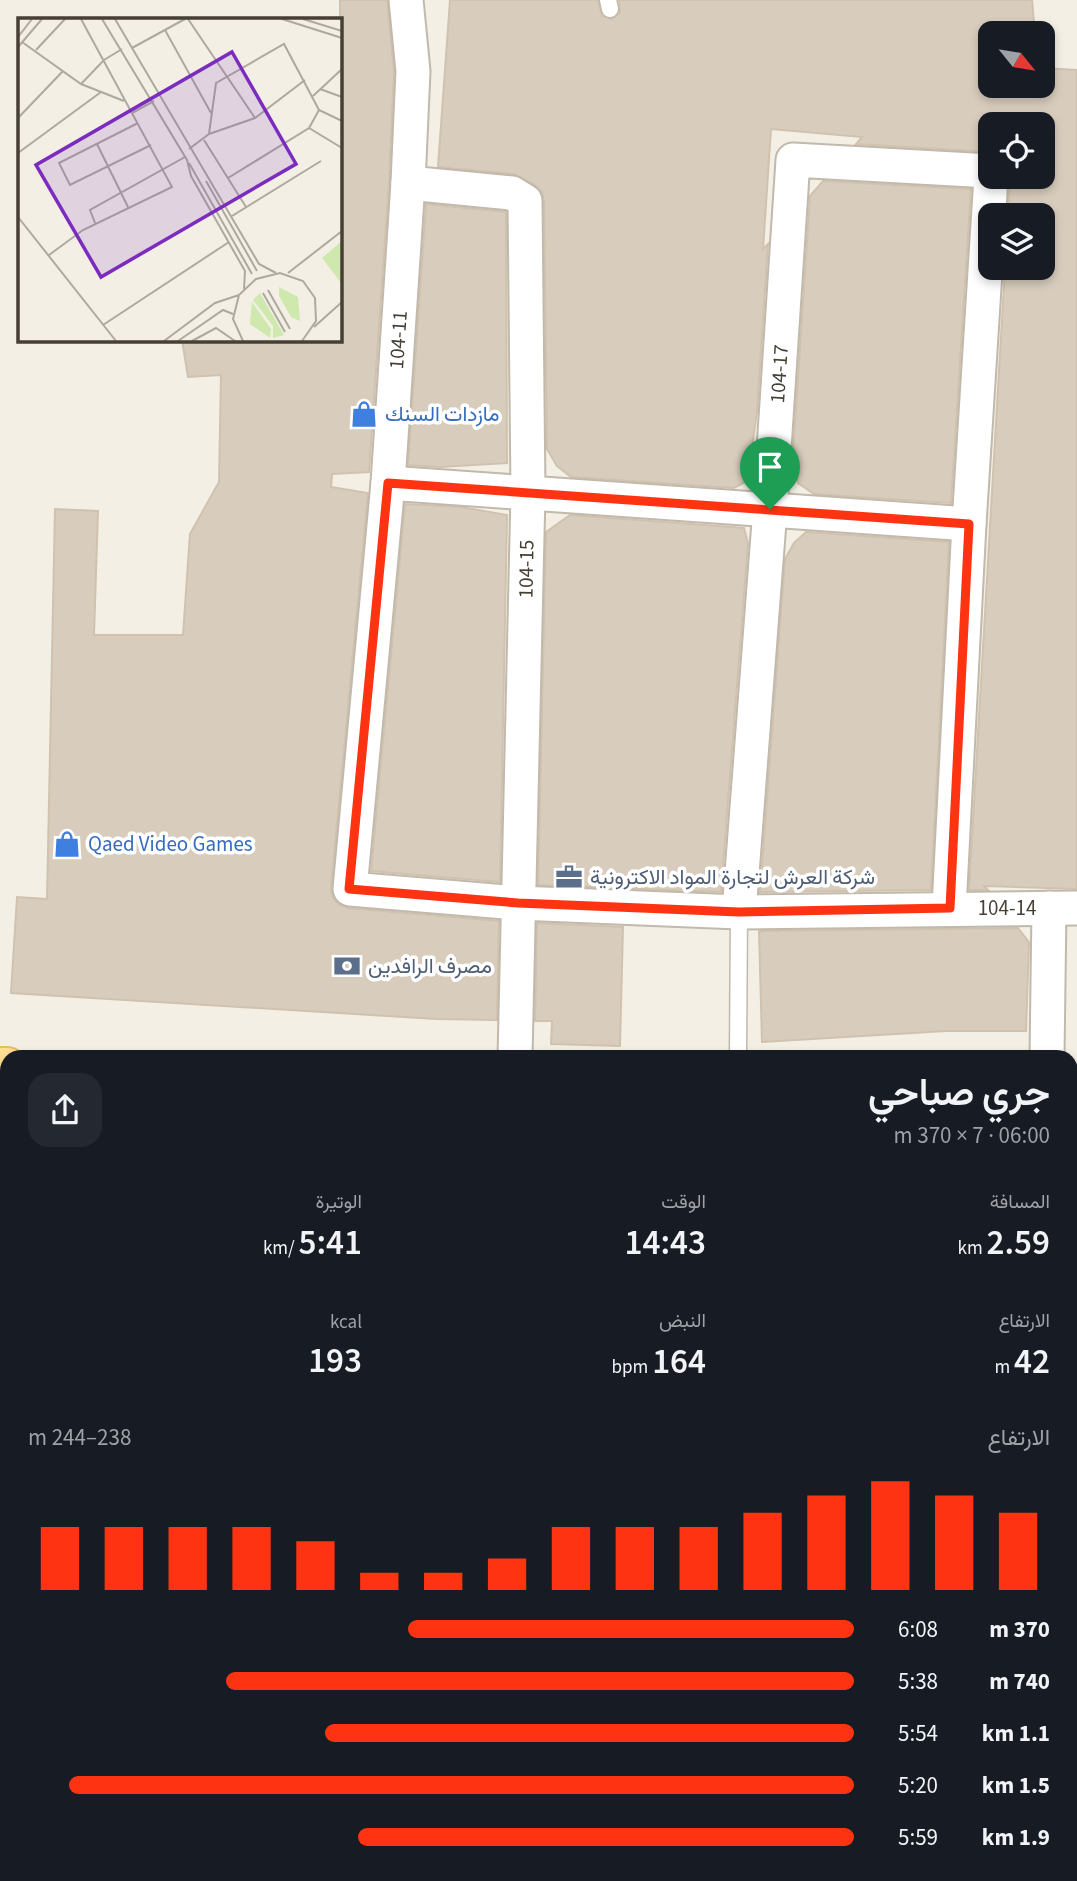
<!DOCTYPE html>
<html lang="ar">
<meta charset="utf-8">
<style>
:root{--surface:#171b24;--page:#242831;--text:#f1f3f6;--muted:#9ea1a6;--accent:#fe3312}
body{margin:0;font-family:"Source Sans 3",Vazirmatn,sans-serif;background:var(--page);color:var(--text);direction:rtl;height:100vh;display:flex;flex-direction:column;font-size:26px;white-space:nowrap}
*{box-sizing:border-box;margin:0}
p{font-size:23px;color:var(--muted)}
.icon{flex:none;width:38px;height:38px;fill:none;stroke:currentColor;stroke-width:2;stroke-linecap:round;stroke-linejoin:round}
.map{position:relative;flex:1;overflow:hidden;direction:ltr}
.side{position:absolute;left:0px;top:1050px;width:1078px;height:831px;display:flex;flex-direction:column;background:var(--surface);border-radius:21px 21px 0 0;box-shadow:0 4px 10px #0003;direction:rtl}
.side>*{flex:none}
.needle{width:46px;rotate:120deg}
.tools{position:absolute;left:978px;top:21px;display:grid;gap:14px}
.tools a{display:grid;place-items:center;width:77px;height:77px;border-radius:14px;background:var(--surface);box-shadow:0 4px 10px #0003;font-size:35px}
.pin{position:absolute;display:grid;place-items:center;width:60px;height:60px;color:#fff;margin:-72px -30px;border-radius:50% 50% 50% 0;rotate:-45deg;box-shadow:0 0 7px #0007}
.pin .icon{rotate:45deg}
.round{display:grid;place-items:center;flex:none;width:74px;height:74px;border-radius:21px;background:var(--page)}
.summary{display:flex;align-items:center;justify-content:space-between;height:119px;padding:0 28px}
h1{font-size:38px;font-weight:600;line-height:52px}
.metrics{display:grid;grid-template-columns:repeat(3,1fr);gap:10px;height:119px;padding:7px 28px}
.metrics div{display:grid;align-content:center}
.metrics b{font-size:35px;font-weight:600}
.metrics small{font-size:19px;font-weight:400}
.metrics p{font-size:19px}
.chart{height:196px;padding:14px 28px}
.chart p{display:flex;justify-content:space-between}
.chart svg{width:100%;height:126px;margin-top:7px;stroke:var(--accent);stroke-width:6}
ul{padding:0 28px;list-style:none;font-size:23px}
li{display:grid;grid-template-columns:112px 84px 1fr;align-items:center;height:52px}
li i{height:18px;border-radius:9px;background:var(--accent)}
.map>svg:first-child{display:block}
.building{fill:#d8cdbd;stroke:#d0c2ae;stroke-width:2}
.lines{fill:none;stroke-linecap:round;stroke-linejoin:round}
.service-casing{stroke:#c1b9ab;stroke-width:19}
.minor-casing{stroke:#c1b9ab;stroke-width:37}
.primary-casing{stroke:#e6bd61;stroke-width:42}
.path{stroke:#c1b299;stroke-width:4.5;stroke-dasharray:3.5 3.5;stroke-linecap:butt}
.service{stroke:#fff;stroke-width:16}
.minor{stroke:#fff;stroke-width:33}
.primary{stroke:#ffdf92;stroke-width:38}
.route-casing{stroke:#fff;stroke-width:14}
.route{stroke:#fe3312;stroke-width:9}
.labels{text-anchor:middle;stroke-width:7;stroke-linejoin:round;paint-order:stroke}
.street-label{font-size:21px;fill:#463f35;stroke:#fff}
.shop-label{font-size:21px;fill:#366cbe;stroke:#fff;text-anchor:start}
.service-label{font-size:21px;fill:#4e5e75;stroke:#fff;text-anchor:start}
.inset-road{fill:none;stroke:#aea99f;stroke-width:2}
.view{fill:#7b2cbf;fill-opacity:0.15;stroke:#7b2cbf;stroke-width:3.5}
.inset-edge{fill:none;stroke:#463f35;stroke-width:3.5}
</style>
<div class="map">
<svg width="1077" height="1881" viewBox="0 0 1077 1881">
<rect width="100%" height="100%" fill="#f3efe5"/>
<g class="building">
<polygon points="340,0 387,0 394,72 389,182 369,472 332,474 331,487 368,493 331,888 332,896 338,904 348,908 499,921 497,1020 436,1019 11,993 17,897 47,899 55,509 98,511 94,635 183,635 190,534 219,482 221,375 188,377 182,340 340,340"/>
<polygon points="450,0 598,0 602,16 612,19 620,13 619,0 1032,0 1035,33 990,33 990,86 1043,86 1043,68 1077,70 1077,889 984,886 988,890 969,890 1005,268 1043,268 1043,215 1008,215 1010,177 1043,177 1043,124 990,124 990,152 856,144 862,137 771,129 763,249 768,244 757,412 747,481 734,488 571,477 557,466 547,449 544,201 542,192 535,185 514,174 438,167"/>
<polygon points="823,181 971,189 951,503 814,494 798,483 792,467 810,196"/>
<polygon points="426,204 506,212 507,463 440,467 408,465"/>
<polygon points="405,504 461,507 507,515 500,882 371,871"/>
<polygon points="570,515 744,528 748,543 721,892 538,885 546,532"/>
<polygon points="806,532 949,542 931,890 760,892 785,559 794,543"/>
<polygon points="537,923 623,927 620,1046 551,1044 552,1021 535,1021"/>
<polygon points="1018,928 1029,942 1026,1031 946,1031 762,1042 759,931"/>
</g>
<g class="lines">
<defs>
<g id="service">
<polyline points="608,0 610,9"/>
<polyline points="738,1057 739,912"/>
<polyline points="1071,1331 1077,1331"/>
<polyline points="732,1874 732,1881"/>
</g>
<g id="minor">
<polyline points="406,0 413,71 408,183 388,483 350,889 518,903 739,912 1077,908"/>
<polyline points="408,183 512,193 525,201 528,493 515,1057"/>
<polyline points="388,483 969,524"/>
<polyline points="949,908 969,524 991,177"/>
<polyline points="739,912 770,509 793,160 990,171"/>
<polyline points="1047,1057 1049,908"/>
<polyline points="0,1334 7,1334"/>
<polyline points="1071,1485 1077,1486"/>
<polyline points="1071,1717 1077,1717"/>
<polyline points="199,1874 199,1881"/>
<polyline points="511,1874 511,1881"/>
<polyline points="919,1874 919,1881"/>
</g>
<g id="primary">
<polyline points="0,1067 7,1067"/>
<polyline points="1071,1116 1077,1115"/>
<polyline points="0,1119 7,1119"/>
<polyline points="0,1157 7,1157"/>
<polyline points="1071,1173 1077,1174"/>
<polyline points="0,1199 7,1199"/>
</g>
</defs>
<use href="#service" class="service-casing"/>
<use href="#minor" class="minor-casing"/>
<use href="#primary" class="primary-casing"/>
<polyline class="path" points="632,1874 632,1881"/>
<use href="#service" class="service"/>
<use href="#minor" class="minor"/>
<use href="#primary" class="primary"/>
</g>
<g class="lines">
<defs>
<polygon id="route" points="388,483 969,524 950,908 739,912 518,903 349,889"/>
</defs>
<use href="#route" class="route-casing"/>
<use href="#route" class="route"/>
</g>
<defs>
<symbol id="shop-bare" viewBox="-9 -9 18 18"><path d="M-5-2.5h2.3a2.7 3.5 0 0 1 5.4 0H5L5.5 6h-11ZM-1.5-2.5h3a1.5 2.3 0 0 0-3 0Z" fill="#3f7fe0" stroke="#fff" stroke-width="2.5" paint-order="stroke"/></symbol>
<symbol id="office-bare" viewBox="-9 -9 18 18"><path d="M-6-3h4V-5.5h4V-3h4V5H-6ZM-1-4.5V-3h2v-1.5ZM-6 0V1H6V0Z" fill="#5c6f8a" stroke="#fff" stroke-width="2.5" paint-order="stroke"/></symbol>
<symbol id="bank-bare" viewBox="-9 -9 18 18"><path d="M-6-4H6V4H-6ZM0-2.3a2.3 2.3 0 1 0 0 4.6a2.3 2.3 0 1 0 0-4.6Z" fill="#5c6f8a" stroke="#fff" stroke-width="2.5" paint-order="stroke"/></symbol>
</defs>
<g fill-rule="evenodd">
<use href="#shop-bare" x="345" y="395" width="38" height="38"/>
<use href="#shop-bare" x="48" y="825" width="38" height="38"/>
<use href="#office-bare" x="550" y="858" width="38" height="38"/>
<use href="#bank-bare" x="328" y="947" width="38" height="38"/>
</g>
<g class="labels">
<g class="street-label">
<text transform="translate(398 340) rotate(-86)" y="7">104-11</text>
<text transform="translate(779 374) rotate(-86)" y="7">104-17</text>
<text transform="translate(526 569) rotate(-89)" y="7">104-15</text>
<text x="1007" y="915">104-14</text>
</g>
<g class="shop-label">
<text x="385" y="421">مازدات السنك</text>
<text x="88" y="851">Qaed Video Games</text>
</g>
<g class="service-label">
<text x="590" y="884">شركة العرش لتجارة المواد الاكترونية</text>
<text x="368" y="973">مصرف الرافدين</text>
</g>
</g>
<g transform="translate(18 18)">
<rect width="324" height="324" fill="#f3efe5"/>
<path d="M324 223V266L304 240ZM261 269 280 279 282 303 273 299 261 278ZM242 275 266 317 255 320V308L235 282ZM234 284 253 311 252 320 232 306Z" fill="#cee8ad"/>
<path class="inset-road" d="M84 1 169 142 173 158 227 253 226 271M97 1 241 246 258 255M170 1 237 100M264 1 324 20M285 1 324 13M147 12 193 95M0 19 14 1M4 24 63 66 106 83M0 29 24 1M114 30 167 1M18 32 47 1M63 66 86 42 104 31M302 71 324 79M295 78 324 51M114 95 136 83M0 100 45 53M120 105 41 145 52 167 133 127M291 110 324 130M191 116 237 100 287 62M186 122 228 189M79 126 110 189M171 131 191 116 198 65 266 26 301 92 324 103M0 135 83 74M171 145 234 256M210 160 291 110 301 92M188 163 239 253M214 198 303 143M0 199 98 323M77 205 72 192 167 139M31 237 65 212 154 169 63 1M270 255 324 213M250 272 272 311M245 275 267 314M85 307 211 224M296 309 324 284M146 323 197 285 221 277M160 323 205 292 215 296M174 323 198 310 217 323M225 323 215 301 221 277 238 261 262 255 285 263 297 280 298 303 284 323"/>
<path class="view" d="M214 34 278 146 83 259 18 147Z"/>
<rect width="324" height="324" class="inset-edge"/>
</g>
</svg>
<div class="tools">
<a><svg class="needle" viewBox="-14 -14 28 28"><path d="M0-13l5 13h-10z" fill="#e53935"/><path d="M0 13l5-13h-10z" fill="#9ea1a6"/></svg></a>
<a><svg class="icon" aria-label="locate" viewBox="0 0 24 24"><circle cx="12" cy="12" r="6"/><path d="M12 2v4M12 18v4M2 12h4M18 12h4"/></svg></a>
<a><svg class="icon" aria-label="layers" viewBox="0 0 24 24"><path d="M12 4l9 5-9 5-9-5zM3 14l9 5 9-5"/></svg></a>
</div>
<div class="pin" style="left:770px;top:509px;background:#1e9e55"><svg class="icon" aria-label="arrive" viewBox="0 0 24 24"><path d="M6 21V4h12l-3 4 3 4H6"/></svg></div>
<section class="side">
<div class="summary"><div><h1>جري صباحي</h1><p>06:00 · 7 × 370 m</p></div><a class="round"><svg class="icon" aria-label="share" viewBox="0 0 24 24"><path d="M12 15V3M7 8l5-5 5 5M5 13v7h14v-7"/></svg></a></div>
<div class="metrics">
<div><p>المسافة</p><b>2.59<small> km</small></b></div>
<div><p>الوقت</p><b>14:43</b></div>
<div><p>الوتيرة</p><b>5:41<small> /km</small></b></div>
</div>
<div class="metrics">
<div><p>الارتفاع</p><b>42<small> m</small></b></div>
<div><p>النبض</p><b>164<small> bpm</small></b></div>
<div><p>kcal</p><b>193</b></div>
</div>
<div class="chart"><p><span>الارتفاع</span>238–244 m</p>
<svg viewBox="0 0 160 44" preserveAspectRatio="none"><path d="M5 44V22M15 44V22M25 44V22M35 44V22M45 44V27M55 44V38M65 44V38M75 44V33M85 44V22M95 44V22M105 44V22M115 44V17M125 44V11M135 44V6M145 44V11M155 44V17"/></svg>
</div>
<ul>
<li><b>370 m</b>6:08<i style="width:54%"></i></li>
<li><b>740 m</b>5:38<i style="width:76%"></i></li>
<li><b>1.1 km</b>5:54<i style="width:64%"></i></li>
<li><b>1.5 km</b>5:20<i style="width:95%"></i></li>
<li><b>1.9 km</b>5:59<i style="width:60%"></i></li>
</ul>
</section>
</div>
